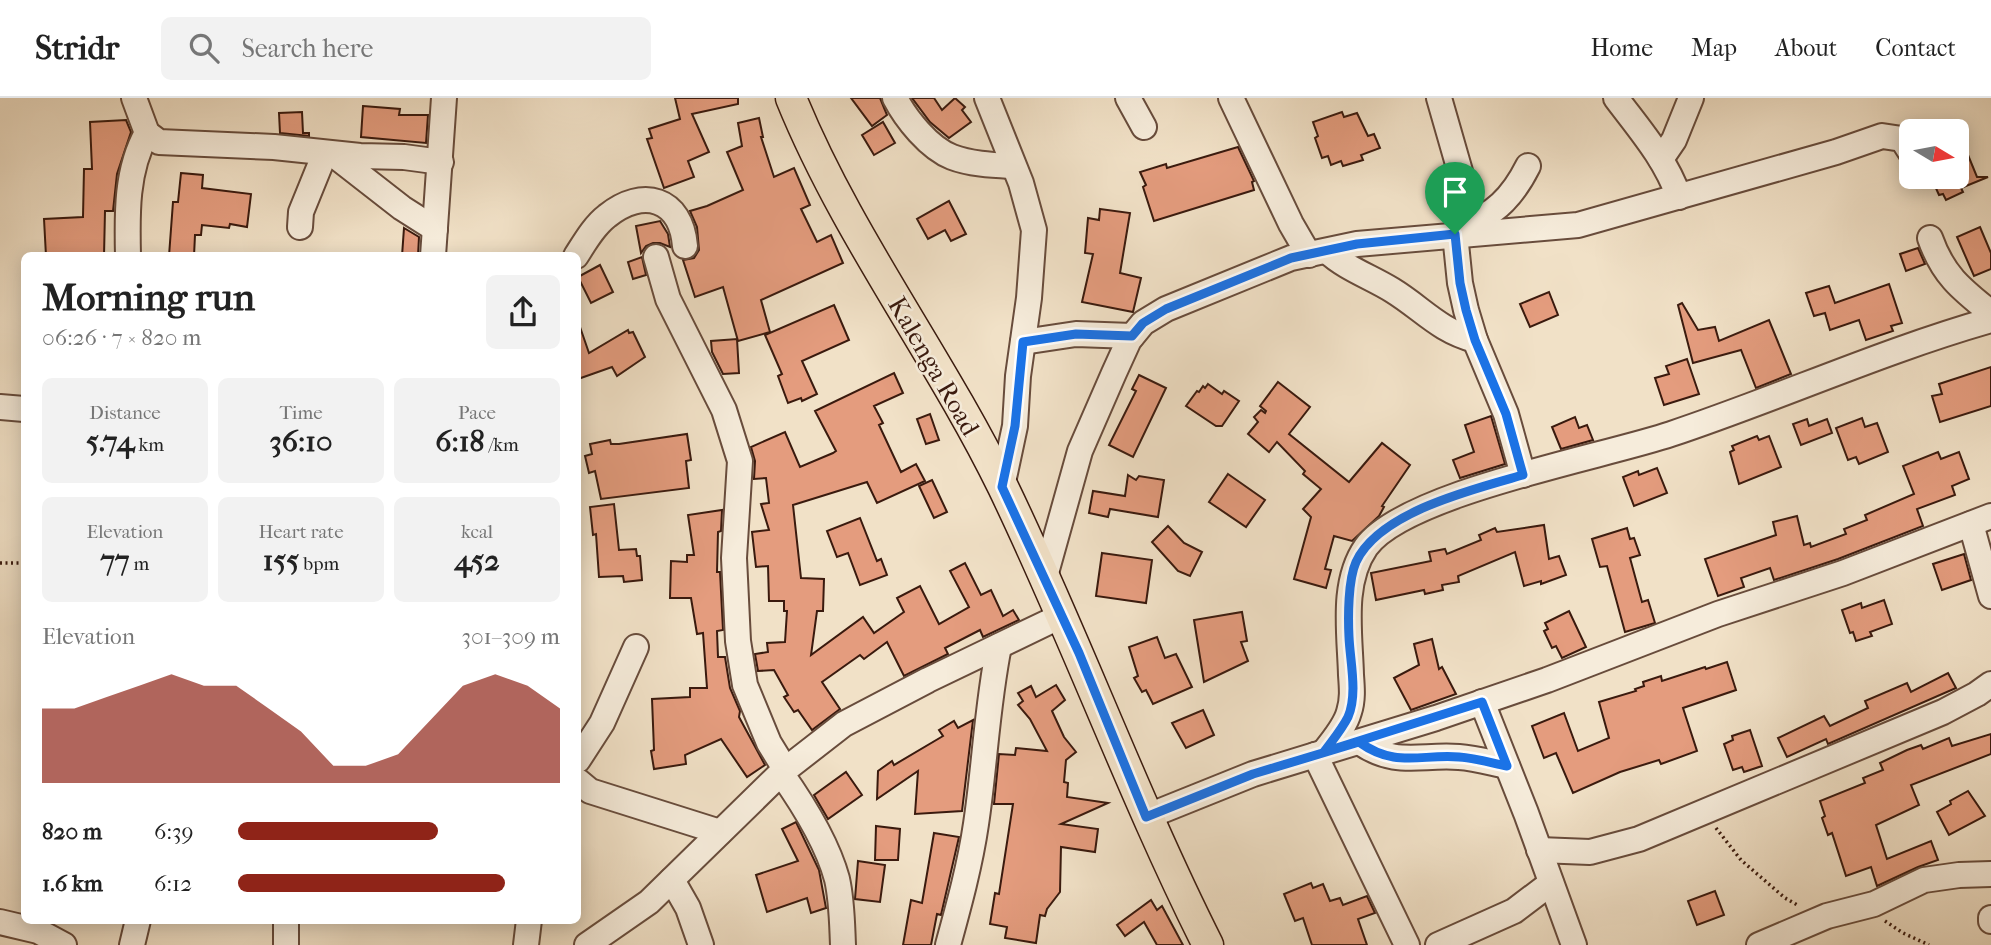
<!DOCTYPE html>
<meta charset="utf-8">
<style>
:root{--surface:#fff;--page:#f2f2f2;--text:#222;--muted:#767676;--line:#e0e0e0;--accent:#8f2418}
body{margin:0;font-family:"IM FELL French Canon",serif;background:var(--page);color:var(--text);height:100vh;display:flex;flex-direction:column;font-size:26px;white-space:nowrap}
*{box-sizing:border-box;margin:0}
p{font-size:23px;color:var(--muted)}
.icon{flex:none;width:38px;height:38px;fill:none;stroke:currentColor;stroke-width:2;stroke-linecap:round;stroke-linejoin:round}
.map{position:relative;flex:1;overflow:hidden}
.panel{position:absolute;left:21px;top:154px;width:560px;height:672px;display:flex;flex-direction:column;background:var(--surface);border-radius:10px;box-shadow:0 4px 18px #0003}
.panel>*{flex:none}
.needle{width:46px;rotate:100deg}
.fabs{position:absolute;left:1899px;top:21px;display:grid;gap:14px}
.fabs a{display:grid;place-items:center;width:70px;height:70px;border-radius:10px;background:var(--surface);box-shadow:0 4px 18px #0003;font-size:35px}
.pin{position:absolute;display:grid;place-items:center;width:60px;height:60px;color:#fff;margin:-72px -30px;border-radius:50% 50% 50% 0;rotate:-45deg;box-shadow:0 0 7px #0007}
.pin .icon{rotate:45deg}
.round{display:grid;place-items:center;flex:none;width:74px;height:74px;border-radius:10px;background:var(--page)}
.summary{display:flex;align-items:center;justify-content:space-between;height:119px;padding:0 21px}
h1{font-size:38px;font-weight:700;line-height:52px}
.metrics{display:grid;grid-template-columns:repeat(3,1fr);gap:10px;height:119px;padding:7px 21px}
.metrics div{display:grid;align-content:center;border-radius:10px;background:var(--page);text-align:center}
.metrics b{font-size:30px;font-weight:700}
.metrics small{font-size:19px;font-weight:400}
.metrics p{font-size:19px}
.chart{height:196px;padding:14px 21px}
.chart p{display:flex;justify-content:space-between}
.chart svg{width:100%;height:126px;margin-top:7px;fill:var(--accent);opacity:.7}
ul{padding:0 21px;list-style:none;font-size:23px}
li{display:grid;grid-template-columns:112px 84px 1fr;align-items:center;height:52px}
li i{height:18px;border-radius:9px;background:var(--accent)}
header{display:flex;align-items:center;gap:42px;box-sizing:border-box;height:98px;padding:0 35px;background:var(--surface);border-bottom:2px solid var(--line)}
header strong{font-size:33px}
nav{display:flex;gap:38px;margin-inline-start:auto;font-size:24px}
.search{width:490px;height:63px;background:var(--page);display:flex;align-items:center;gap:18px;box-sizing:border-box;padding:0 24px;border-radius:10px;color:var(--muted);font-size:26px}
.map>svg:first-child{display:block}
.building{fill:#e49c7e;stroke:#3a1a0e;stroke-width:2}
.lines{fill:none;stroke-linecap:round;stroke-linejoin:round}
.minor-casing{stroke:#684c3c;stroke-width:28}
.major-casing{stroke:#3a1a0e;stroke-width:33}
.path{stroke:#3a1a0e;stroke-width:3.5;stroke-dasharray:2 3.5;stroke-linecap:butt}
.minor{stroke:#f6ecdb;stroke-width:24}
.major{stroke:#f1e1c7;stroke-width:30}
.route-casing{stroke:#fff;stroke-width:14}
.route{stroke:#1a73e8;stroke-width:9}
.labels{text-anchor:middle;stroke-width:5;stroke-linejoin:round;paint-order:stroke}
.street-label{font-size:26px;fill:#3a1a0e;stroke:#f6ecdb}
</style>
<header>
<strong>Stridr</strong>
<div class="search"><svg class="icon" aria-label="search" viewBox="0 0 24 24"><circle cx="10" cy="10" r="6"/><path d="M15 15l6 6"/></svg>Search here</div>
<nav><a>Home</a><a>Map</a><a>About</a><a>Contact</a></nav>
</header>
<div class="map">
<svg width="1991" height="847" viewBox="0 0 1991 847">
<rect width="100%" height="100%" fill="#f1e1c7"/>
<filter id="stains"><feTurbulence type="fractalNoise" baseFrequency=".00286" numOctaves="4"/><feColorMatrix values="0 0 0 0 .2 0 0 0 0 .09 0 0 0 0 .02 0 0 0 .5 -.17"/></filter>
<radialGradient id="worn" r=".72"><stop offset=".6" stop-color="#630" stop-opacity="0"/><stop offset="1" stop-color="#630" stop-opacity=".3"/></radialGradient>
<g class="building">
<polygon points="675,0 738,0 738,6 692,16 709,54 688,63 694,79 664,90 647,41 652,40 649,31 680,21"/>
<polygon points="851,0 880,0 887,17 872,28"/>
<polygon points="912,0 934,0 942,12 955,0 965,9 962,12 971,24 949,40 930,24"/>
<polygon points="363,8 400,11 399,17 428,17 426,45 361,39"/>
<polygon points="302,14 303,35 309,35 309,38 280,35 279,15"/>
<polygon points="1342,14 1344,19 1357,15 1368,38 1374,36 1380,50 1361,57 1363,62 1343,68 1341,63 1331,67 1328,58 1322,60 1315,40 1318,38 1313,24"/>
<polygon points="759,20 763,39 761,39 774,79 794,70 810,107 801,111 817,144 831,137 843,165 761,202 770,234 738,243 723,189 695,199 683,162 694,160 699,152 697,129 690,113 707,108 743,92 727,54 742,48 738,25"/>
<polygon points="126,22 131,34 117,76 113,113 105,113 104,158 46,158 44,121 83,119 84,71 92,71 90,24"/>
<polygon points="883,24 895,45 874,57 862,37"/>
<polygon points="1238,49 1254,83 1252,84 1254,92 1154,123 1143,89 1146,87 1140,74 1166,66 1167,70"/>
<polygon points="1968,57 1977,79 1988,79 1961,90 1963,94 1946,102 1943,96 1939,97 1931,79 1956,79 1956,63"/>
<polygon points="181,75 203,77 202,90 251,96 247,129 230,126 229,130 202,127 201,137 195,137 194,158 169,158 173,104 178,104"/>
<polygon points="949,103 966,136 951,143 945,132 928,141 917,121"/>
<polygon points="1100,111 1130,115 1120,175 1141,180 1133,214 1082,204 1093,156 1085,155 1088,120 1099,122"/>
<polygon points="660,123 668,136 670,149 660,145 653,145 646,148 641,155 636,128"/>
<polygon points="1980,129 1991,155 1991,171 1974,178 1957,139"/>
<polygon points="404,130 419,139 418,158 402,158"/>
<polygon points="1918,150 1925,166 1906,173 1900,156"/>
<polygon points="642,159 646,177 633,181 628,164"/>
<polygon points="600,167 613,194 591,205 578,179"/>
<polygon points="1889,186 1902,225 1891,228 1893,233 1866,242 1859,222 1830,232 1825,215 1814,218 1806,195 1829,188 1835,205"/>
<polygon points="1549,194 1558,217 1530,229 1520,206"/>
<polygon points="1682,205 1698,232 1715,229 1719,243 1769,222 1791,276 1756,290 1741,252 1693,265 1678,207"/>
<polygon points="834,207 849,242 802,263 817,296 802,303 801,300 788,305 778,278 782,276 765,237"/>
<polygon points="580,229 589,255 628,232 629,235 633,234 645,259 617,278 612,269 578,281 578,230"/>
<polygon points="737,241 739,275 723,276 712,254 711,243"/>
<polygon points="1687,261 1699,296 1664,307 1655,280 1669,276 1666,268"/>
<polygon points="1991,269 1991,308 1940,324 1932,298 1942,296 1939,286"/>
<polygon points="894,275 903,295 874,308 883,325 879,327 901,374 916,366 925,383 877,405 867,384 793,407 801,480 824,481 823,513 817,513 811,557 863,519 874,535 904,514 897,500 920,488 939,526 969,509 950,473 965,465 981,497 991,492 1003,518 1013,512 1019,522 983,539 980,532 945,550 948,556 904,578 887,544 864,561 860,557 822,584 840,611 812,632 798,612 794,614 784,599 788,597 774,572 758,573 755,556 768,554 767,545 785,544 787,513 784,513 784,503 769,503 768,468 756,469 752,434 769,432 761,406 769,405 766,380 754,381 755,363 751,349 785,334 800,369 833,355 836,353 815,313"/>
<polygon points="1139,277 1166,290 1133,359 1109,347 1136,293 1132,291"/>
<polygon points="1278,284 1310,309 1289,336 1349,384 1382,345 1410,367 1382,408 1384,409 1379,418 1352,443 1334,438 1325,471 1331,472 1326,490 1294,481 1311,419 1303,411 1321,391 1303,376 1305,373 1277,344 1269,354 1248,336 1258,324 1254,319 1261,312 1265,315 1266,313 1260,308"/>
<polygon points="1208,286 1222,296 1224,293 1239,303 1222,328 1216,328 1186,308 1197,293 1199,294 1203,288 1205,290"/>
<polygon points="930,316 939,342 926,346 917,321"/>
<polygon points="1491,318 1505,366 1460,380 1453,362 1474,354 1465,327"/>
<polygon points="1575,319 1579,330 1587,327 1593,342 1561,351 1552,329"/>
<polygon points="1862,320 1865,329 1877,325 1888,354 1859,366 1856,359 1848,362 1836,330"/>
<polygon points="1807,321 1809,328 1827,321 1832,335 1801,347 1793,326"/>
<polygon points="687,336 691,362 686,363 689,390 601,401 595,373 589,375 585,358 592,356 590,346 610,342 611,346 619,346"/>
<polygon points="1757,338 1759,342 1769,338 1781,369 1739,386 1730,354 1734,352 1732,348"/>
<polygon points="1938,354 1941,361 1959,354 1969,381 1952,388 1955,397 1917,411 1923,428 1838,461 1774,482 1770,470 1741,480 1744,489 1718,498 1705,461 1776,437 1773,424 1797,418 1804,447 1810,445 1811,449 1846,436 1844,431 1867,422 1865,417 1914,396 1903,368"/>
<polygon points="1657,370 1667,395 1634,408 1623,379 1638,373 1639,377"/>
<polygon points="1228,376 1265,402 1246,429 1209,404"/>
<polygon points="1128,377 1136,382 1139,378 1164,382 1158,419 1110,411 1108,419 1089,415 1093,393 1125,398"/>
<polygon points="932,382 947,414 934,420 919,388"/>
<polygon points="614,406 619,452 636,451 637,458 640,458 642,482 624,484 623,478 599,479 596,436 593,437 590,409"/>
<polygon points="722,412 721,433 718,434 717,474 720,474 723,532 717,533 718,559 725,559 730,590 740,613 739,619 765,667 747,679 721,641 685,657 686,666 654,671 651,653 654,652 652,601 690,599 690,590 707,590 703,535 697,536 691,500 670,500 671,463 687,464 687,457 694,457 688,417"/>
<polygon points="860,420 877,463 881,461 887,477 860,487 848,455 837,459 827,433"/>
<polygon points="1544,427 1549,461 1559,458 1566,477 1541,486 1541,483 1524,488 1515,454 1458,478 1459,484 1442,487 1443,492 1425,496 1424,492 1376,502 1371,475 1431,463 1429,454 1445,451 1447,456 1481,442 1479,437 1495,430 1497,434"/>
<polygon points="1168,428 1184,445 1202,454 1190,478 1178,473 1152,444"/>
<polygon points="1627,430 1630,441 1634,440 1640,457 1630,460 1642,504 1648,502 1655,525 1625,534 1607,468 1600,469 1592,441"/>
<polygon points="1102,455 1152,462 1146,505 1096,498"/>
<polygon points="1964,456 1971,482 1942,492 1933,466"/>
<polygon points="1884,502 1892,526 1870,534 1872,538 1856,543 1853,534 1850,535 1842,512 1861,505 1862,510"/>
<polygon points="1569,513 1586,549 1562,560 1556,548 1552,550 1544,533 1548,531 1545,525"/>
<polygon points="1242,514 1247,543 1241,544 1248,563 1204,584 1194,522"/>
<polygon points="1157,539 1165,560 1176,556 1192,589 1153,606 1146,592 1142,594 1134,580 1138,578 1129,549"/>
<polygon points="1432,541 1439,571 1442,569 1456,596 1411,612 1394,580 1419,567 1414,546"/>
<polygon points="1727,564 1736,592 1683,610 1697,653 1661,666 1659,662 1620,674 1573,695 1556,655 1544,660 1532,628 1564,615 1578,653 1609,640 1599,604 1636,593 1635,591 1644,588 1643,584 1661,578 1662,583 1705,569 1706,571"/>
<polygon points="1948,575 1956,590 1828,646 1826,641 1787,659 1778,640 1824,618 1830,628 1868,610 1865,603 1907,585 1911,594"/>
<polygon points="1056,587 1065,602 1052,613 1064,639 1076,654 1066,662 1064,684 1068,685 1067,699 1108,705 1061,726 1098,731 1095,754 1061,749 1060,794 1047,811 1045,818 1040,817 1036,845 1005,840 1007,829 990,826 995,795 999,796 1013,706 994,706 999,656 1015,657 1016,650 1047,653 1030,621 1018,607 1023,603 1018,595 1031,588 1036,599"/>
<polygon points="1203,612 1214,637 1186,650 1172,625"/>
<polygon points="973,622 962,713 915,716 918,673 877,701 878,673 892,663 894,667 943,638 939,632 954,623 958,630"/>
<polygon points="1750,632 1762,668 1744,674 1742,669 1733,672 1724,646 1733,642 1732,638"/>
<polygon points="1991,636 1991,656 1911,687 1919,707 1876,727 1887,761 1931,743 1938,762 1918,769 1877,788 1871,769 1846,778 1832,735 1828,737 1822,720 1825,718 1820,703 1865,685 1863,680 1883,672 1880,665 1907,652 1921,647 1923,651 1949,640 1952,648"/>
<polygon points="846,674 862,697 828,721 814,697"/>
<polygon points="1968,693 1985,718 1949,737 1937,714 1951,706 1950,703"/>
<polygon points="796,724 819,772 826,810 811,815 807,800 767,814 756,777 798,763 782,731"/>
<polygon points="876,728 900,731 898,762 875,762"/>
<polygon points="934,735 959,739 941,817 937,816 931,847 903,847 911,802 922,805"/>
<polygon points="858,763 885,767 880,804 855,801"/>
<polygon points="1311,785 1313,790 1323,786 1330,803 1340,800 1343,807 1367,798 1375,815 1358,821 1367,847 1312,847 1303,820 1295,823 1284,796"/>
<polygon points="1715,793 1724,817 1697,827 1688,803"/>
<polygon points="1151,802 1157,812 1162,808 1183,847 1157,847 1144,824 1125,838 1117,827"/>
</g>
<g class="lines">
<defs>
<g id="minor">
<polyline points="134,0 147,35 159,44 274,49 360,58 404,59 441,64"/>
<path d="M895 0C906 21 929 50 952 59 970 66 993 67 1012 68"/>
<polyline points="987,0 1021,85 1034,132 1029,200 1018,278 1015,328 1002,389"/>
<polyline points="1128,0 1144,29"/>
<polyline points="1231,0 1291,126 1309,157"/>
<polyline points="1439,0 1466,94 1467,114 1463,136"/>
<path d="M1616 0C1640 32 1665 60 1679 99"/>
<polyline points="334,57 402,110 435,131"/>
<polyline points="1661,61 1674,42 1691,0"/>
<path d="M1465 125C1495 119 1515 94 1528 68"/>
<polyline points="300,129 301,114 325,55"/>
<polyline points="1455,136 1460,185 1466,212 1475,242 1506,316 1523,377"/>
<path d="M1930 140C1943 177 1961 191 1991 215"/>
<path d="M1327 153C1345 170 1371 179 1392 192 1423 211 1438 232 1475 242"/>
<path d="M128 158C127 116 126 72 147 35"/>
<polyline points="433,158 444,0"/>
<path d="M576 158C585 144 594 128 607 118 643 89 681 100 685 148"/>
<polyline points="656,159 668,201 724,312 740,363 734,460 738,543 745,587 769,645 785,671"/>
<polyline points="1023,244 1076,236 1132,238"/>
<polyline points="0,309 24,311"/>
<polyline points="1971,426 1991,498"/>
<polyline points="1044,482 1080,353 1114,275 1129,242 1143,225 1166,211 1291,160 1357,146 1578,127 1836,54 1882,38 1902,41 1911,55"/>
<polyline points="1482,604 1526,715 1574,847"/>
<path d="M1359 644C1395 669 1420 656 1459 659 1475 660 1492 665 1507 668"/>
<path d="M1324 654C1332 643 1345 629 1349 614 1353 602 1352 590 1351 577 1350 536 1341 485 1366 449 1405 395 1603 359 1671 336 1779 300 1882 253 1991 222"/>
<polyline points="1315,657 1407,847"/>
<polyline points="578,662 602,625 636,549"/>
<path d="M781 675C803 706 827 744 837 781 842 803 842 825 843 847"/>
<polyline points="578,683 590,693 720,734"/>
<polyline points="1146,719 1253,676 1436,620 1547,582 1718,516 1843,475 1991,418"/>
<polyline points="1539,752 1590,754 1639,741 1943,614 1977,596 1991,586"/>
<polyline points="672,782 688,810 701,847"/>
<polyline points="1991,820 1991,823"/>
<polyline points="286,822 286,847"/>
<polyline points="0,824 38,833 64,847"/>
<polyline points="132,847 138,822"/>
<polyline points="526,847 529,822"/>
<polyline points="587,847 649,804 781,675 844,626 928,582 1061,518"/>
<path d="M948 847C959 807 970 767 976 726 985 666 987 607 999 548"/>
<polyline points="1438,847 1514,813 1551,785"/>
<polyline points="1759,847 1827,818 1874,806 1924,782 1959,777 1991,776"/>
</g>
<path id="major" d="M791 0C847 138 938 256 1003 389 1076 540 1133 698 1208 847"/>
</defs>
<use href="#minor" class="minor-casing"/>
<use href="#major" class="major-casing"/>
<g class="path">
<polyline points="0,465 24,465"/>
<polyline points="1716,730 1741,762 1785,800 1799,808"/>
<polyline points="1885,823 1903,835 1929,847"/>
</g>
<use href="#minor" class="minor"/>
<use href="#major" class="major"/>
</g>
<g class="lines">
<defs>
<path id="route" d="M1455 136 1357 146 1291 160 1166 211 1143 225 1132 238 1076 236 1023 244 1015 328 1002 389 1079 555 1146 719 1253 676 1359 644C1395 670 1420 656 1459 659 1475 660 1492 665 1507 668L1482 604 1324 654C1332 643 1342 631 1348 619 1358 596 1350 563 1349 539 1348 519 1348 482 1356 464 1379 414 1474 391 1523 377L1506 316 1475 242 1466 212 1460 185 1455 136"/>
</defs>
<use href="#route" class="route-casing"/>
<use href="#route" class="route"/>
</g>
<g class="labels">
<g class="street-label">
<text transform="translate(934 268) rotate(60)" y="9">Kalenga Road</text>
</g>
</g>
<rect width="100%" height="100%" filter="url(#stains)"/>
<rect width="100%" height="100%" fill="url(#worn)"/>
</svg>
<div class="fabs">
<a><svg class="needle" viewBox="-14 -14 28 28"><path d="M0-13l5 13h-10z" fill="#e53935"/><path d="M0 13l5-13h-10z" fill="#767676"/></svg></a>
</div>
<div class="pin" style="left:1455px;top:136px;background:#1e9e55"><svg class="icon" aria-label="arrive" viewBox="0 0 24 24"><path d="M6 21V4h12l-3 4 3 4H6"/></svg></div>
<section class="panel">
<div class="summary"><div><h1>Morning run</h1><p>06:26 · 7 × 820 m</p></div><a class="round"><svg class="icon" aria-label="share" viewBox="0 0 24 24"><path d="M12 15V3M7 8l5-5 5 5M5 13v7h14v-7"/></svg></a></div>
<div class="metrics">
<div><p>Distance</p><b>5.74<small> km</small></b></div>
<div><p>Time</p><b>36:10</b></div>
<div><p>Pace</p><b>6:18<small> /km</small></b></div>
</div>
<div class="metrics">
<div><p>Elevation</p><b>77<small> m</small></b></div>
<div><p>Heart rate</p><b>155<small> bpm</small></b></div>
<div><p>kcal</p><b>452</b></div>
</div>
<div class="chart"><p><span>Elevation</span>301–309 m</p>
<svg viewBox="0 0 160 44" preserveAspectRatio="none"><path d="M0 44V18L10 18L20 14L30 10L40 6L50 10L60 10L70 18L80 26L90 38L100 38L110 34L120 22L130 10L140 6L150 10L160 18V44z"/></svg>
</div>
<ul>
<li><b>820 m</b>6:39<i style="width:62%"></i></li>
<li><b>1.6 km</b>6:12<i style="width:83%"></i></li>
</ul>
</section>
</div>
